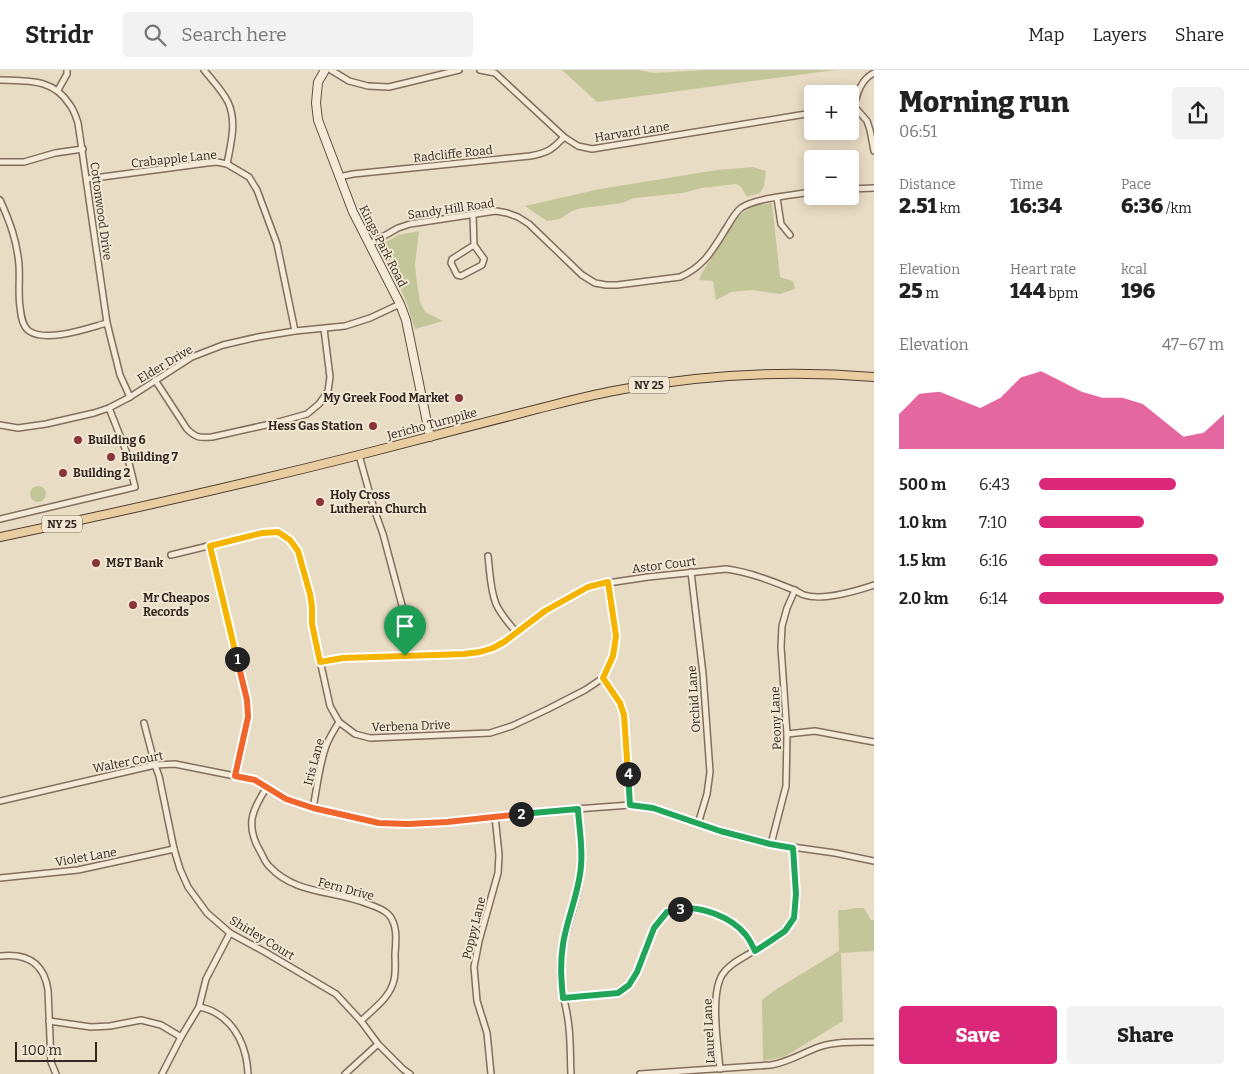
<!DOCTYPE html>
<meta charset="utf-8">
<style>
:root{--surface:#fff;--page:#f2f2f2;--text:#222;--muted:#767676;--line:#e0e0e0;--accent:#db2777}
body{margin:0;font-family:Bitter,serif;background:var(--page);color:var(--text);height:100vh;display:flex;flex-direction:column;font-size:19px;white-space:nowrap}
*{box-sizing:border-box;margin:0}
p{font-size:16px;color:var(--muted)}
.icon{flex:none;width:28px;height:28px;fill:none;stroke:currentColor;stroke-width:2;stroke-linecap:round;stroke-linejoin:round}
.map{position:relative;flex:1;overflow:hidden}
.sheet{display:flex;flex-direction:column;background:var(--surface);width:375px}
.sheet>*{flex:none}
.tools{position:absolute;left:804px;top:15px;display:grid;gap:10px}
.tools a{display:grid;place-items:center;width:55px;height:55px;border-radius:5px;background:var(--surface);box-shadow:0 2px 12px #0003;font-size:25px}
.scale{position:absolute;left:15px;bottom:12px;width:82px;box-sizing:border-box;padding-left:5px;border:2px solid #33271f;border-top:0;font-size:14px;line-height:18px;white-space:nowrap;color:#33271f;-webkit-text-stroke:4px #f1e7d3;paint-order:stroke}
.pin{position:absolute;display:grid;place-items:center;width:42px;height:42px;color:#fff;margin:-51px -21px;border-radius:50% 50% 50% 0;rotate:-45deg;box-shadow:0 0 5px #0007}
.pin .icon{rotate:45deg}
.km{position:absolute;width:25px;height:25px;margin:-12px;border-radius:50%;background:#222;color:#fff;font-size:14px;line-height:25px;text-align:center}
.round{display:grid;place-items:center;flex:none;width:52px;height:52px;border-radius:5px;background:var(--page)}
.head{display:flex;align-items:center;justify-content:space-between;height:85px;padding:0 25px}
h1{font-size:28px;font-weight:800;line-height:38px}
.stats{display:grid;grid-template-columns:repeat(3,1fr);gap:8px;height:85px;padding:5px 25px}
.stats div{display:grid;align-content:center}
.stats b{font-size:21px;font-weight:800}
.stats small{font-size:14px;font-weight:400}
.stats p{font-size:14px}
.chart{height:140px;padding:10px 25px}
.chart p{display:flex;justify-content:space-between}
.chart svg{width:100%;height:90px;margin-top:5px;fill:var(--accent);opacity:.7}
.cta{display:flex;gap:10px;margin-top:auto;padding:10px 25px}
.cta a{flex:1;height:58px;border-radius:5px;background:var(--accent);color:#fff;font-size:20px;font-weight:800;line-height:58px;text-align:center}
.cta a+a{background:var(--page);color:var(--text)}
ul{padding:0 25px;list-style:none;font-size:16px}
li{display:grid;grid-template-columns:80px 60px 1fr;align-items:center;height:38px}
li i{height:12px;border-radius:6px;background:var(--accent)}
header{display:flex;align-items:center;gap:30px;box-sizing:border-box;height:70px;padding:0 25px;background:var(--surface);border-bottom:1px solid var(--line)}
header strong{font-size:24px}
nav{display:flex;gap:28px;margin-inline-start:auto;font-size:18px}
.search{width:350px;height:45px;background:var(--page);display:flex;align-items:center;gap:12px;box-sizing:border-box;padding:0 18px;border-radius:5px;color:var(--muted);font-size:19px}
main{display:flex;flex:1;min-height:0}
.map>svg:first-child{display:block}
.green{fill:#c3c699}
.lines{fill:none;stroke-linecap:round;stroke-linejoin:round}
.street-casing{stroke:#826e5d;stroke-width:8}
.secondary-casing{stroke:#634f40;stroke-width:10}
.primary-casing{stroke:#503d30;stroke-width:10}
.street{stroke:#f5ead7;stroke-width:5}
.secondary{stroke:#f5ead7;stroke-width:8}
.primary{stroke:#e8cda0;stroke-width:8}
.split-1-casing{stroke:#fff;stroke-width:10}
.split-2-casing{stroke:#fff;stroke-width:10}
.split-3-casing{stroke:#fff;stroke-width:10}
.split-4-casing{stroke:#fff;stroke-width:10}
.split-5-casing{stroke:#fff;stroke-width:10}
.split-1{stroke:#f5b400;stroke-width:6}
.split-2{stroke:#f0652b;stroke-width:6}
.split-3{stroke:#22a559;stroke-width:6}
.split-4{stroke:#22a559;stroke-width:6}
.split-5{stroke:#f5b400;stroke-width:6}
.poi-dot{fill:#8a3339;stroke:#f1e7d3;stroke-width:2}
.labels{text-anchor:middle;stroke-width:4;stroke-linejoin:round;paint-order:stroke}
.shield{fill:#f1e7d3;stroke:#6c6155;stroke-width:1}
.shield-label{font-size:11px;font-weight:bold;fill:#33271f}
.street-label{font-size:12px;fill:#33271f;stroke:#f1e7d3}
.poi-label{font-size:12px;font-weight:bold;fill:#33271f;stroke:#f1e7d3;text-anchor:start}
</style>
<header>
<strong>Stridr</strong>
<div class="search"><svg class="icon" aria-label="search" viewBox="0 0 24 24"><circle cx="10" cy="10" r="6"/><path d="M15 15l6 6"/></svg>Search here</div>
<nav><a>Map</a><a>Layers</a><a>Share</a></nav>
</header>
<main>
<div class="map">
<svg width="874" height="1004" viewBox="0 0 874 1004">
<rect width="100%" height="100%" fill="#e9dcc4"/>
<g class="green">
<polygon points="562,0 638,0 654,3 706,0 835,0 597,32"/>
<polygon points="753,97 766,101 764,116 760,123 747,127 741,117 736,114 701,118 683,123 634,128 622,133 582,138 572,141 560,149 547,151 525,136 600,119 717,100"/>
<polygon points="772,133 780,207 793,211 795,219 780,224 752,220 731,222 716,230 713,211 699,210 702,203 735,149 752,136"/>
<polygon points="419,161 415,194 416,206 420,232 425,242 443,251 415,259 406,231 381,175 398,165"/>
<circle cx="38" cy="424" r="8"/>
<polygon points="855,838 864,838 871,850 874,850 874,881 841,883 843,951 784,987 763,991 762,930 775,920 839,881 838,840 845,840"/>
</g>
<g class="lines">
<defs>
<g id="street">
<path d="M204 0C212 10 222 20 228 32 237 51 231 73 227 94"/>
<polyline points="331,0 349,11 368,16 389,17 459,0"/>
<polyline points="480,0 495,3 564,67 578,76 592,79 812,43"/>
<path d="M0 10C28 11 53 8 70 35 74 40 76 47 78 53L107 253 120 305 130 327"/>
<polyline points="58,20 67,4 67,0"/>
<polyline points="854,36 867,51 870,60 874,81"/>
<path d="M854 36C857 24 861 9 874 3"/>
<polyline points="0,92 24,92 55,83 83,79"/>
<path d="M339 107 353 104 530 86C547 83 552 80 564 67"/>
<polyline points="87,109 207,93 217,92 227,94 249,107 257,120 277,174 295,261"/>
<polyline points="850,119 874,118"/>
<polyline points="777,128 781,154 790,165"/>
<path d="M0 130C10 152 17 171 19 195 20 209 18 223 20 237 21 245 22 256 29 261 47 273 88 258 107 253"/>
<polyline points="473,145 474,175 452,189 451,193 457,205 461,206 482,195 484,189 474,175"/>
<path d="M370 174 398 158 410 154 489 142 496 141 507 143 518 147 529 154 582 205 595 213 606 215H617L680 207C705 196 713 179 727 157 731 150 735 143 741 138 755 128 794 125 812 122"/>
<path d="M155 310 187 359C196 368 200 368 212 367L275 353 307 344 319 334 328 321 330 307 324 259"/>
<polyline points="0,355 18,358 46,354 94,343 109,338 130,327 192,287 223,275 258,267 295,261 345,256 370,248 400,234"/>
<polyline points="359,385 374,439 383,464 404,543 405,585"/>
<polyline points="0,449 135,417 126,381 109,338"/>
<polyline points="210,476 247,630 248,647 235,706"/>
<polyline points="171,485 262,463 278,462 290,470 298,481 310,524 312,537 312,554 330,636 339,652 355,664 370,668 490,663 512,656 548,639 585,620 603,608 613,586 615,566 608,513"/>
<path d="M488 486C490 502 490 519 496 534 501 545 509 554 517 563"/>
<polyline points="691,502 703,604 710,702 707,724 698,754"/>
<path d="M320 593 343 588 464 584 480 582 493 578 504 572 545 541 588 517 608 513 648 507 726 499C749 502 772 511 794 520 797 521 801 524 804 525 822 531 856 521 874 515"/>
<polyline points="603,608 620,633 624,645 630,735"/>
<polyline points="144,653 155,695 159,706 174,779 180,799 188,817 207,843 230,863 265,882 336,924 361,951 378,974 403,999 410,1004"/>
<polyline points="787,664 815,661 874,672"/>
<path d="M267 717C252 740 245 755 260 781 263 786 265 793 270 797 296 825 335 820 368 834 374 836 383 839 388 844 398 854 396 871 395 884 395 892 396 902 394 910 390 928 373 939 361 951"/>
<polyline points="0,731 155,695 175,694 255,710 286,729 313,738 379,753 408,754 447,752 549,741 630,735 653,738 720,761 771,774 835,783 874,791"/>
<path d="M313 738C317 718 319 696 326 676 329 668 334 660 339 652"/>
<polyline points="771,774 786,716 787,664 781,577 782,556 787,538 795,520"/>
<polyline points="0,808 78,800 174,779"/>
<path d="M0 886C27 883 44 893 48 920L51 992 56 1004"/>
<polyline points="563,928 618,923 629,915 637,902 654,858 667,842 686,838 708,841 730,850 745,864 755,881"/>
<path d="M199 937C204 938 209 939 214 942 237 954 247 979 248 1004"/>
<polyline points="49,951 91,957 110,956 141,950 161,955 181,967"/>
<path d="M720 999C718 975 710 926 722 905 729 894 741 889 752 882 767 874 784 865 793 849 800 837 794 794 793 778"/>
<polyline points="162,1004 181,967 199,937 206,909 230,863"/>
<polyline points="345,1004 378,974"/>
<polyline points="491,1004 487,963 477,931 474,897 479,871 498,803 499,785 495,746"/>
<path d="M571 1004C570 986 571 968 568 950 566 934 560 918 560 901 561 874 571 849 577 823 584 795 580 767 578 739"/>
<path d="M640 1004 771 995C789 992 802 983 819 977 836 971 856 972 874 972"/>
</g>
<polyline id="secondary" points="325,0 318,12 316,33 318,50 353,142 400,234 406,250 430,367"/>
<path id="primary" d="M0 467C120 442 240 415 359 385 418 370 477 354 537 339 565 332 594 324 624 319 707 304 790 300 874 307"/>
</defs>
<use href="#street" class="street-casing"/>
<use href="#secondary" class="secondary-casing"/>
<use href="#primary" class="primary-casing"/>
<use href="#street" class="street"/>
<use href="#secondary" class="secondary"/>
<use href="#primary" class="primary"/>
</g>
<g class="lines">
<defs>
<polyline id="split-1" points="237,589 210,476 262,463 278,462 290,470 298,481 310,524 312,537 312,554 320,592 343,588 405,586"/>
<polyline id="split-2" points="237,589 247,630 248,647 235,706 255,710 286,729 313,738 379,753 408,754 447,752 521,744"/>
<path id="split-3" d="M521 744 578 739C579 758 583 777 581 796 579 823 567 848 563 874 560 893 561 908 563 928L618 923 629 915 637 902 654 858 667 842 680 839"/>
<path id="split-4" d="M628 704 630 735 653 738 720 761 770 774 793 778 796 824 794 848 785 861 769 872 755 881C752 875 749 868 745 864 732 848 701 835 680 839"/>
<polyline id="split-5" points="405,586 464,584 480,582 493,578 504,572 545,541 588,517 608,512 616,566 613,586 603,608 620,633 624,645 628,704"/>
</defs>
<use href="#split-1" class="split-1-casing"/>
<use href="#split-2" class="split-2-casing"/>
<use href="#split-3" class="split-3-casing"/>
<use href="#split-4" class="split-4-casing"/>
<use href="#split-5" class="split-5-casing"/>
<use href="#split-1" class="split-1"/>
<use href="#split-2" class="split-2"/>
<use href="#split-3" class="split-3"/>
<use href="#split-4" class="split-4"/>
<use href="#split-5" class="split-5"/>
</g>
<g class="poi-dot">
<circle cx="459" cy="328" r="5"/>
<circle cx="373" cy="356" r="5"/>
<circle cx="78" cy="370" r="5"/>
<circle cx="111" cy="387" r="5"/>
<circle cx="63" cy="403" r="5"/>
<circle cx="320" cy="432" r="5"/>
<circle cx="96" cy="493" r="5"/>
<circle cx="133" cy="535" r="5"/>
</g>
<g class="labels">
<g class="shield">
<rect x="629" y="306.5" width="40" height="17" rx="4"/>
<rect x="42" y="445.5" width="40" height="17" rx="4"/>
</g>
<g class="shield-label">
<text x="649" y="319">NY 25</text>
<text x="62" y="458">NY 25</text>
</g>
<g class="street-label">
<text transform="translate(632 62) rotate(-9)" y="4">Harvard Lane</text>
<text transform="translate(453 84) rotate(-6)" y="4">Radcliffe Road</text>
<text transform="translate(174 89) rotate(-6)" y="4">Crabapple Lane</text>
<text transform="translate(451 139) rotate(-8)" y="4">Sandy Hill Road</text>
<text transform="translate(101 141) rotate(82)" y="4">Cottonwood Drive</text>
<text transform="translate(383 176) rotate(63)" y="4">Kings Park Road</text>
<text transform="translate(165 294) rotate(-31)" y="4">Elder Drive</text>
<text transform="translate(432 354) rotate(-15)" y="4">Jericho Turnpike</text>
<text transform="translate(664 495) rotate(-7)" y="4">Astor Court</text>
<text transform="translate(694 629) rotate(-94)" y="4">Orchid Lane</text>
<text transform="translate(776 648) rotate(-92)" y="4">Peony Lane</text>
<text transform="translate(411 656) rotate(-2)" y="4">Verbena Drive</text>
<text transform="translate(128 692) rotate(-11)" y="4">Walter Court</text>
<text transform="translate(314 692) rotate(-75)" y="4">Iris Lane</text>
<text transform="translate(86 787) rotate(-10)" y="4">Violet Lane</text>
<text transform="translate(346 819) rotate(15)" y="4">Fern Drive</text>
<text transform="translate(474 858) rotate(-76)" y="4">Poppy Lane</text>
<text transform="translate(262 868) rotate(31)" y="4">Shirley Court</text>
<text transform="translate(709 961) rotate(-93)" y="4">Laurel Lane</text>
</g>
<g class="poi-label">
<text x="449" y="332" text-anchor="end">My Greek Food Market</text>
<text x="363" y="360" text-anchor="end">Hess Gas Station</text>
<text x="88" y="374">Building 6</text>
<text x="121" y="391">Building 7</text>
<text x="73" y="407">Building 2</text>
<text x="330" y="429">Holy Cross<tspan x="330" dy="14">Lutheran Church</tspan></text>
<text x="106" y="497">M&amp;T Bank</text>
<text x="143" y="532">Mr Cheapos<tspan x="143" dy="14">Records</tspan></text>
</g>
</g>
</svg>
<div class="tools">
<a>+</a>
<a>−</a>
</div>
<div class="scale">100 m</div>
<div class="pin" style="left:405px;top:586px;background:#1e9e55"><svg class="icon" aria-label="arrive" viewBox="0 0 24 24"><path d="M6 21V4h12l-3 4 3 4H6"/></svg></div>
<b class="km" style="left:237px;top:589px">1</b>
<b class="km" style="left:521px;top:744px">2</b>
<b class="km" style="left:680px;top:839px">3</b>
<b class="km" style="left:628px;top:704px">4</b>
</div>
<section class="sheet">
<div class="head"><div><h1>Morning run</h1><p>06:51</p></div><a class="round"><svg class="icon" aria-label="share" viewBox="0 0 24 24"><path d="M12 15V3M7 8l5-5 5 5M5 13v7h14v-7"/></svg></a></div>
<div class="stats">
<div><p>Distance</p><b>2.51<small> km</small></b></div>
<div><p>Time</p><b>16:34</b></div>
<div><p>Pace</p><b>6:36<small> /km</small></b></div>
</div>
<div class="stats">
<div><p>Elevation</p><b>25<small> m</small></b></div>
<div><p>Heart rate</p><b>144<small> bpm</small></b></div>
<div><p>kcal</p><b>196</b></div>
</div>
<div class="chart"><p><span>Elevation</span>47–67 m</p>
<svg viewBox="0 0 160 44" preserveAspectRatio="none"><path d="M0 44V27L10 17L20 16L30 20L40 24L50 19L60 9L70 6L80 11L90 16L100 19L110 19L120 22L130 30L140 38L150 36L160 27V44z"/></svg>
</div>
<ul>
<li><b>500 m</b>6:43<i style="width:74%"></i></li>
<li><b>1.0 km</b>7:10<i style="width:57%"></i></li>
<li><b>1.5 km</b>6:16<i style="width:97%"></i></li>
<li><b>2.0 km</b>6:14<i style="width:100%"></i></li>
</ul>
<div class="cta"><a>Save</a><a>Share</a></div>
</section>
</main>
